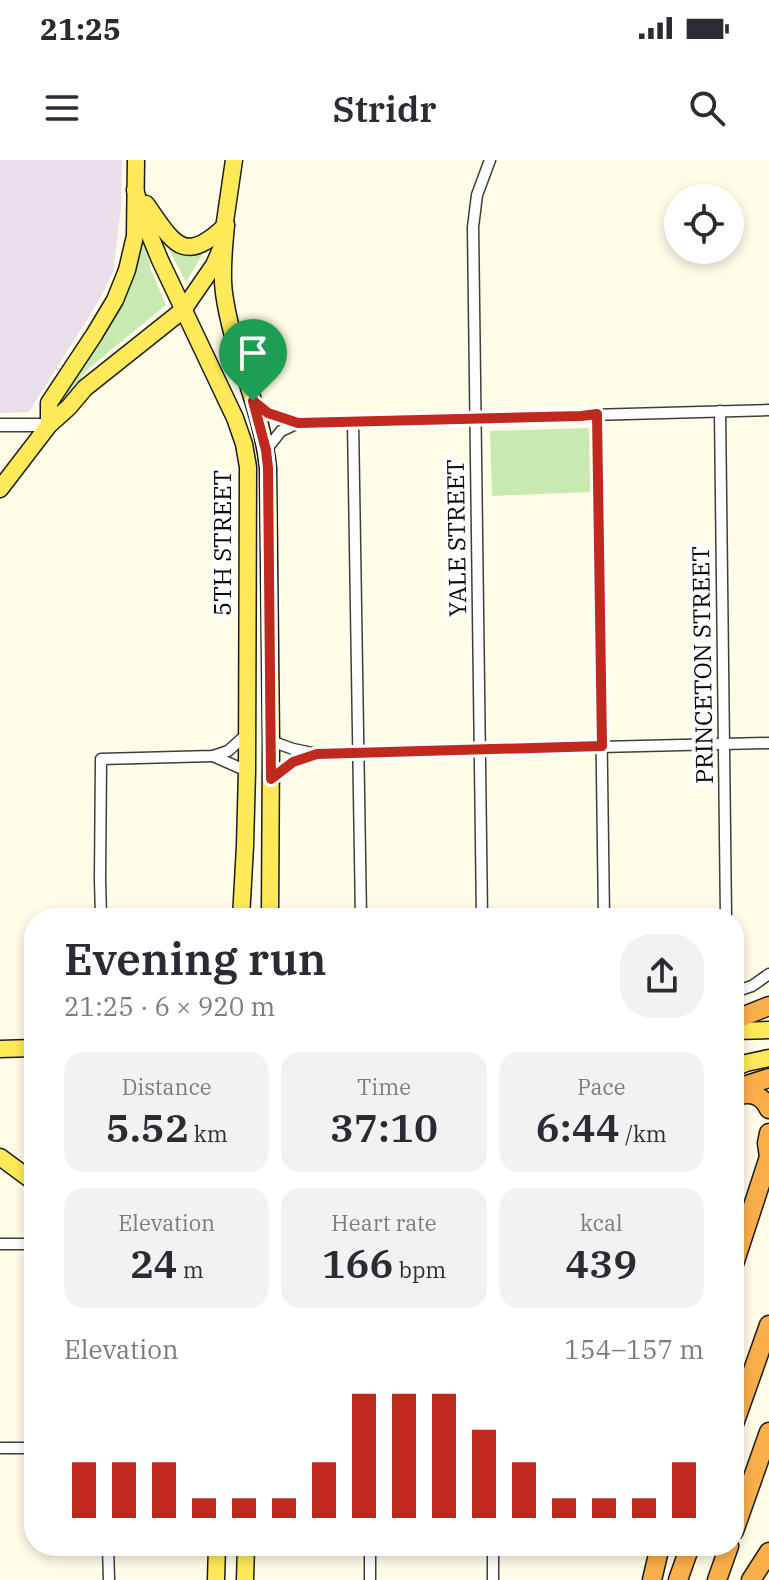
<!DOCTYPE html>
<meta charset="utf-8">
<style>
:root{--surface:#fff;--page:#f2f2f3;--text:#2b2b33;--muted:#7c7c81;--accent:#bf291e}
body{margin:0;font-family:"IBM Plex Serif",serif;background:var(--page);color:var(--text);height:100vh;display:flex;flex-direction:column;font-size:30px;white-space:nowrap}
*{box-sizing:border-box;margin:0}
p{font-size:26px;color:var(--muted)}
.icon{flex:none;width:44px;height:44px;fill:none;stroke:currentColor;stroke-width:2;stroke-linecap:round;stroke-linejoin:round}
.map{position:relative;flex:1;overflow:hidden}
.sheet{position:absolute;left:24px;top:748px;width:720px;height:648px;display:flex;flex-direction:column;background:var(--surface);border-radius:32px;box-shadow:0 4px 12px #0003}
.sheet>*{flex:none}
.tools{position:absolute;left:664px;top:24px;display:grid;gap:16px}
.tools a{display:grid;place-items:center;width:80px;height:80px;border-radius:50%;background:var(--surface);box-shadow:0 4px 12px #0003;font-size:40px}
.pin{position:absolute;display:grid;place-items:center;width:68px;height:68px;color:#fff;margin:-82px -34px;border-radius:50% 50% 50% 0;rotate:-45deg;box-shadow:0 0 8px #0007}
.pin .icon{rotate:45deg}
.round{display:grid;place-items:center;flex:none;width:84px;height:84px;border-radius:32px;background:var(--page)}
.summary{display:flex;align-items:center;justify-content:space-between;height:136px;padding:0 40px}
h1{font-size:44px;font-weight:600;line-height:60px}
.figures{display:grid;grid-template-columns:repeat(3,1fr);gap:12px;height:136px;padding:8px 40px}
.figures div{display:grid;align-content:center;border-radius:20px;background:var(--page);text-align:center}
.figures b{font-size:40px;font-weight:600}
.figures small{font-size:22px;font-weight:400}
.figures p{font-size:22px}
.chart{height:224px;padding:16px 40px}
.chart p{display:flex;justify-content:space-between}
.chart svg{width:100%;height:144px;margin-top:8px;stroke:var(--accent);stroke-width:6}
.status{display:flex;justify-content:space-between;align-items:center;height:56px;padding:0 40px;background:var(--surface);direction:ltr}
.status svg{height:22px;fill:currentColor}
header{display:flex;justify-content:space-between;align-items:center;height:104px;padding:0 40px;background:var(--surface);font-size:36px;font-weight:600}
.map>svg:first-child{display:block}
.industrial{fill:#eadeea}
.green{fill:#c8eab1}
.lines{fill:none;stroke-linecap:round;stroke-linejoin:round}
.minor-casing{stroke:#3e3e3e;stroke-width:13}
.tertiary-casing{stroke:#3e3e3e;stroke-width:15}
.primary-casing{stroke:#1c1c1c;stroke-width:19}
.motorway-casing{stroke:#1c1c1c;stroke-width:21}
.minor{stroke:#fff;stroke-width:10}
.tertiary{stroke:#fff;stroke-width:12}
.primary{stroke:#fee959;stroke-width:16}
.motorway{stroke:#faaf4b;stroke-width:18}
.route-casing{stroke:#fff;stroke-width:16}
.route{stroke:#bf291e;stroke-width:10}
.labels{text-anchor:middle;stroke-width:8;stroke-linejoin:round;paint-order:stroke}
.street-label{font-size:24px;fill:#0b0b0b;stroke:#fff}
</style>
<div class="status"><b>21:25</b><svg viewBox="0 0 49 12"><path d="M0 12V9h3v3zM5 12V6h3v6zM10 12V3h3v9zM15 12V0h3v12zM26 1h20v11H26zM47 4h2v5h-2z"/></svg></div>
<header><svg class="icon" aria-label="menu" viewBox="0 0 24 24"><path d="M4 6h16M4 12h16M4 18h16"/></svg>Stridr<svg class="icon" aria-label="search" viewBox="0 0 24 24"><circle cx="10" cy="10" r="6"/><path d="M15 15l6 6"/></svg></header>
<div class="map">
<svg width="769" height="1420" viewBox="0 0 769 1420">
<rect width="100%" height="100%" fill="#fffde8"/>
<polygon class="industrial" points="0,0 122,0 121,48 113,112 100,139 29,252 0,253"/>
<g class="green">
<polygon points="143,81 146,86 151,110 166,145 88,209 59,246 108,162 140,82"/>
<polygon points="167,86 180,90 204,92 186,122"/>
<polygon points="590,268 592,332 492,336 490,271"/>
</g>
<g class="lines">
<defs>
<g id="minor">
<polyline points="253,241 268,253 298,263 769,250"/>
<polyline points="720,251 726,758"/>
<polyline points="597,254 604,758"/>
<polyline points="353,261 361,758"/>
<polyline points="266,290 281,271 298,263"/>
<polyline points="271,581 293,589 317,594 769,583"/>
<polyline points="213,596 247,611"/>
<polyline points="271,619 293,602 316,595"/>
<polyline points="101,758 100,719 101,599 213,596 228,591 247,574"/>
<polyline points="482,758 473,67 477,35 490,0"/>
<polyline points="734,832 752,826 769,814"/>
<polyline points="0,1084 34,1084"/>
<polyline points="0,1288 34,1288"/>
<polyline points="108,1386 109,1420"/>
<polyline points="370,1386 370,1420"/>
<polyline points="493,1386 493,1420"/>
</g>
<polyline id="tertiary" points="0,265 49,265"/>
<g id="primary">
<polyline points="135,30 151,78 160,100 235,258 244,284 248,307 247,611 245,686 241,758"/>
<path d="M146 44C173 82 183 107 226 65"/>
<path d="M226 65C224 87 221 111 224 133 232 193 262 248 268 308L271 581 270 758"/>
<polyline points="49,265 49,243 94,175 115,140 127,110 135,76 136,0"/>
<polyline points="0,329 49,265 69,247 85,228 183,150 214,105 221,89 234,0"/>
<polyline points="734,871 769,870"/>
<polyline points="0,889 34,888"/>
<polyline points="734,908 746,903 769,898"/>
<polyline points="0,997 34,1022"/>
<polyline points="216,1420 217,1386"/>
<polyline points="245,1420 246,1386"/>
</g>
<g id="motorway">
<polyline points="734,860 769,846"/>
<polyline points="734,929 769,918"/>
<path d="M734 936C750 932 761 933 769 949"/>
<polyline points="769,997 767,983 769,973"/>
<polyline points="734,1104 769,997"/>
<polyline points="734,1264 769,1165"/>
<polyline points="734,1371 769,1272"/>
<polyline points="652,1420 660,1386"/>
<polyline points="678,1420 690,1386"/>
<polyline points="717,1420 729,1386"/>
<polyline points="751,1420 769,1392"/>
</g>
</defs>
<use href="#minor" class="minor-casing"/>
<use href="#tertiary" class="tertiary-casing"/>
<use href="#primary" class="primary-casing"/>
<use href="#motorway" class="motorway-casing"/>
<use href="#minor" class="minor"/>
<use href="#tertiary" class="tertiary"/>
<use href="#primary" class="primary"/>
<use href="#motorway" class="motorway"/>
</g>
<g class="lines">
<defs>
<polygon id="route" points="253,241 268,253 298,263 581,256 597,254 602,586 317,594 293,602 271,619 268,308 266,290"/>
</defs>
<use href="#route" class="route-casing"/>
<use href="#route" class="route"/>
</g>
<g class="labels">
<g class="street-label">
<text transform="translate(457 378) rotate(-91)" y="8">YALE STREET</text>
<text transform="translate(223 383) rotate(-90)" y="8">5TH STREET</text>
<text transform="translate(703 505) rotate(-91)" y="8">PRINCETON STREET</text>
</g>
</g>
</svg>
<div class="tools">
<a><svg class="icon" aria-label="locate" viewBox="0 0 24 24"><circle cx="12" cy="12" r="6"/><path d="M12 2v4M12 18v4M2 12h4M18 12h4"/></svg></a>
</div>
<div class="pin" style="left:253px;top:241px;background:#1e9e55"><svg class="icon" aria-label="arrive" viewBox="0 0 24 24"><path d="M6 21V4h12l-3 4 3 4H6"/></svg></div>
<section class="sheet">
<div class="summary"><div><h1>Evening run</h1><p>21:25 · 6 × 920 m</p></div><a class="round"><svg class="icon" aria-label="share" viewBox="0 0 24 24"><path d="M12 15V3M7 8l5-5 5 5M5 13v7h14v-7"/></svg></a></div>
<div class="figures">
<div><p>Distance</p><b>5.52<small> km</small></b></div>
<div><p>Time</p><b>37:10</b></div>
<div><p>Pace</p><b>6:44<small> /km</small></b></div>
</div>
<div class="figures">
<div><p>Elevation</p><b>24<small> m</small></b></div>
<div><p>Heart rate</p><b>166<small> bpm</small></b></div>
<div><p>kcal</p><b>439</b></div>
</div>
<div class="chart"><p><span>Elevation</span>154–157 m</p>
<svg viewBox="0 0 160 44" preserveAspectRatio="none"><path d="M5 44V27M15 44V27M25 44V27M35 44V38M45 44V38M55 44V38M65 44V27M75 44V6M85 44V6M95 44V6M105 44V17M115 44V27M125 44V38M135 44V38M145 44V38M155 44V27"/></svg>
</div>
</section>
</div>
